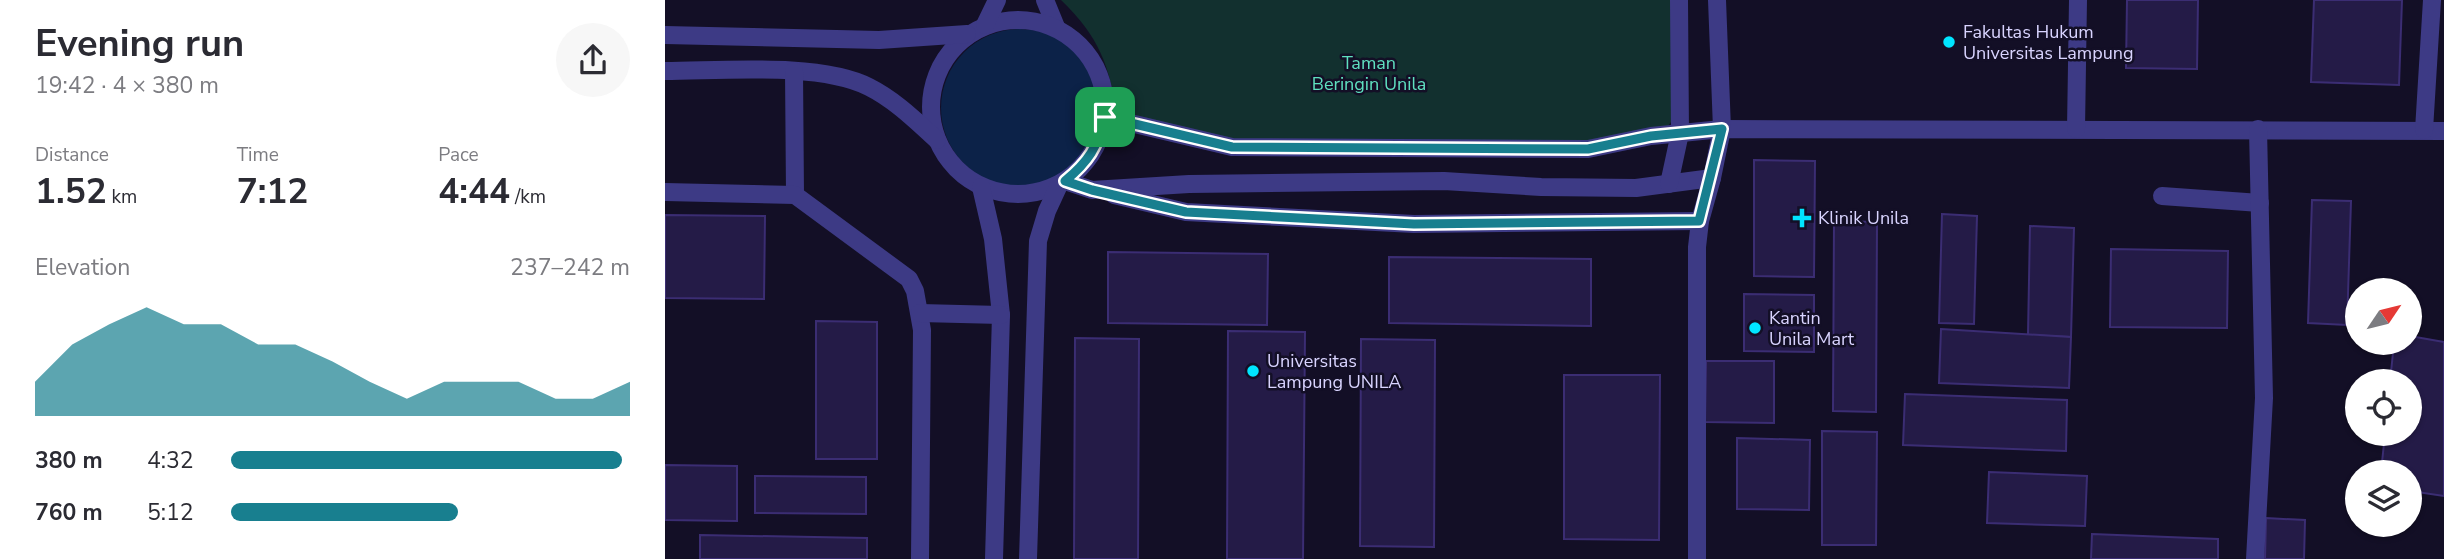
<!DOCTYPE html>
<meta charset="utf-8">
<style>
:root{--surface:#fff;--page:#f7f7f7;--text:#2b2b33;--muted:#7c7c81;--accent:#187f8f}
body{margin:0;font-family:"Nunito Sans",sans-serif;background:var(--page);color:var(--text);height:100vh;display:flex;flex-direction:column;font-size:26px;white-space:nowrap}
*{box-sizing:border-box;margin:0}
p{font-size:23px;color:var(--muted)}
.icon{flex:none;width:38px;height:38px;fill:none;stroke:currentColor;stroke-width:2;stroke-linecap:round;stroke-linejoin:round}
.map{position:relative;flex:1;overflow:hidden}
.side{display:flex;flex-direction:column;background:var(--surface);width:665px}
.side>*{flex:none}
.needle{width:46px;rotate:55deg}
.tools{position:absolute;left:1680px;top:278px;display:grid;gap:14px}
.tools a{display:grid;place-items:center;width:77px;height:77px;border-radius:50%;background:var(--surface);box-shadow:0 2px 5px #0004;font-size:35px}
.pin{position:absolute;display:grid;place-items:center;width:60px;height:60px;color:#fff;margin:-30px;border-radius:14px;box-shadow:0 4px 10px #0006}
.round{display:grid;place-items:center;flex:none;width:74px;height:74px;border-radius:37px;background:var(--page)}
.overview{display:flex;align-items:center;justify-content:space-between;height:119px;padding:0 35px}
h1{font-size:38px;font-weight:700;line-height:52px}
.metrics{display:grid;grid-template-columns:repeat(3,1fr);gap:10px;height:119px;padding:7px 35px}
.metrics div{display:grid;align-content:center}
.metrics b{font-size:35px;font-weight:700}
.metrics small{font-size:19px;font-weight:400}
.metrics p{font-size:19px}
.chart{height:196px;padding:14px 35px}
.chart p{display:flex;justify-content:space-between}
.chart svg{width:100%;height:126px;margin-top:7px;fill:var(--accent);opacity:.7}
ul{padding:0 35px;list-style:none;font-size:23px}
li{display:grid;grid-template-columns:112px 84px 1fr;align-items:center;height:52px}
li i{height:18px;border-radius:9px;background:var(--accent)}
main{display:flex;flex:1;min-height:0}
.map>svg:first-child{display:block}
.green{fill:#12302f}
.water{fill:#0c2248}
.building{fill:#241b47;stroke:#3b2d73;stroke-width:2}
.lines{fill:none;stroke-linecap:round;stroke-linejoin:round}
.minor{stroke:#3d3a85;stroke-width:18}
.route-casing{stroke:#fff;stroke-width:14}
.route{stroke:#187f8f;stroke-width:9}
.poi-dot{fill:#00e5ff;stroke:#130f26;stroke-width:2.5}
.labels{text-anchor:middle;stroke-width:5;stroke-linejoin:round;paint-order:stroke}
.poi-label{font-size:18px;fill:#d9d4ff;stroke:#130f26;text-anchor:start}
.park-label{font-size:18px;fill:#5fe0c0;stroke:#130f26}
</style>
<main>
<section class="side">
<div class="overview"><div><h1>Evening run</h1><p>19:42 · 4 × 380 m</p></div><a class="round"><svg class="icon" aria-label="share" viewBox="0 0 24 24"><path d="M12 15V3M7 8l5-5 5 5M5 13v7h14v-7"/></svg></a></div>
<div class="metrics">
<div><p>Distance</p><b>1.52<small> km</small></b></div>
<div><p>Time</p><b>7:12</b></div>
<div><p>Pace</p><b>4:44<small> /km</small></b></div>
</div>
<div class="chart"><p><span>Elevation</span>237–242 m</p>
<svg viewBox="0 0 160 44" preserveAspectRatio="none"><path d="M0 44V32L10 19L20 12L30 6L40 12L50 12L60 19L70 19L80 25L90 32L100 38L110 32L120 32L130 32L140 38L150 38L160 32V44z"/></svg>
</div>
<ul>
<li><b>380 m</b>4:32<i style="width:98%"></i></li>
<li><b>760 m</b>5:12<i style="width:57%"></i></li>
</ul>
</section>
<div class="map">
<svg width="1779" height="559" viewBox="0 0 1779 559">
<rect width="100%" height="100%" fill="#130f26"/>
<path class="green" d="M396 0H1009L1011 115 1001 129 956 141 570 145 452 117C445 65 434 37 396 0Z"/>
<circle class="water" cx="355" cy="108" r="79"/>
<g class="building">
<polygon points="1462,0 1533,0 1532,69 1461,68"/>
<polygon points="1649,0 1737,0 1734,85 1646,82"/>
<polygon points="1089,160 1150,161 1149,277 1089,276"/>
<polygon points="1647,200 1686,201 1682,325 1643,323"/>
<polygon points="1277,214 1312,216 1309,324 1274,323"/>
<polygon points="0,215 100,216 99,299 0,298"/>
<polygon points="1169,221 1212,222 1211,412 1168,411"/>
<polygon points="1365,226 1409,228 1406,337 1363,335"/>
<polygon points="1446,249 1563,251 1562,328 1445,327"/>
<polygon points="443,252 603,254 602,325 443,323"/>
<polygon points="724,257 926,259 926,326 724,323"/>
<polygon points="1079,294 1149,295 1149,352 1079,351"/>
<polygon points="151,321 212,322 212,459 151,459"/>
<polygon points="1276,329 1406,337 1404,388 1274,383"/>
<polygon points="563,331 640,332 638,559 562,559"/>
<polygon points="1745,336 1779,342 1779,496 1745,491 1745,472 1716,472 1720,434 1745,434 1745,382 1725,382 1729,343 1745,343"/>
<polygon points="410,338 474,339 473,559 409,559"/>
<polygon points="696,339 770,340 769,547 695,546"/>
<polygon points="1041,361 1109,361 1109,423 1040,422"/>
<polygon points="899,375 995,375 994,540 899,539"/>
<polygon points="1240,394 1402,400 1401,451 1238,445"/>
<polygon points="1157,431 1212,432 1211,545 1157,545"/>
<polygon points="1072,438 1145,440 1144,510 1072,509"/>
<polygon points="0,465 72,466 72,521 0,520"/>
<polygon points="1324,472 1422,476 1420,526 1322,523"/>
<polygon points="90,476 201,477 201,514 90,513"/>
<polygon points="1601,518 1640,520 1639,559 1600,559"/>
<polygon points="1427,534 1553,539 1553,559 1426,559"/>
<polygon points="35,535 202,538 202,559 35,559"/>
</g>
<g class="lines">
<g class="minor">
<polyline points="380,0 391,27"/>
<circle cx="353" cy="107" r="87"/>
<polyline points="320,25 332,0"/>
<polyline points="0,35 214,40 302,34"/>
<path d="M0 71C56 71 155 62 204 87 230 100 251 121 272 140"/>
<polyline points="129,71 130,195"/>
<polyline points="440,117 567,147 923,149 986,136 1057,129 1779,131"/>
<polyline points="1411,129 1413,0"/>
<polyline points="1759,130 1767,0"/>
<polyline points="400,181 427,190 524,184 779,181 876,187 971,188 1047,178 1057,129 1052,0"/>
<polyline points="1004,184 1015,133 1014,0"/>
<polyline points="316,187 328,239 336,315 329,559"/>
<polyline points="0,192 130,195 244,279 250,291 257,330 255,559"/>
<polyline points="449,195 521,212 749,224 1035,221"/>
<polyline points="1497,196 1595,203"/>
<polyline points="255,313 336,315"/>
<polyline points="363,559 373,241 382,211 394,185"/>
<polyline points="1032,559 1032,247 1035,221 1047,178"/>
<polyline points="1590,559 1599,398 1593,129"/>
</g>
</g>
<g class="lines">
<defs>
<path id="route" d="M440 117 567 147 923 149 986 136 1057 129 1034 221 749 224 521 212 427 190 400 181C424 161 432 148 440 117Z"/>
</defs>
<use href="#route" class="route-casing"/>
<use href="#route" class="route"/>
</g>
<g class="poi-dot">
<circle cx="1284" cy="42" r="7"/>
<path d="M1133.5 207.5h7v7h7v7h-7v7h-7v-7h-7v-7h7z"/>
<circle cx="1090" cy="328" r="7"/>
<circle cx="588" cy="371" r="7"/>
</g>
<g class="labels">
<g class="poi-label">
<text x="1298" y="38">Fakultas Hukum<tspan x="1298" dy="21">Universitas Lampung</tspan></text>
<text x="1153" y="224">Klinik Unila</text>
<text x="1104" y="324">Kantin<tspan x="1104" dy="21">Unila Mart</tspan></text>
<text x="602" y="367">Universitas<tspan x="602" dy="21">Lampung UNILA</tspan></text>
</g>
<g class="park-label">
<text x="704" y="69">Taman<tspan x="704" dy="21">Beringin Unila</tspan></text>
</g>
</g>
</svg>
<div class="tools">
<a><svg class="needle" viewBox="-14 -14 28 28"><path d="M0-13l5 13h-10z" fill="#e53935"/><path d="M0 13l5-13h-10z" fill="#7c7c81"/></svg></a>
<a><svg class="icon" aria-label="locate" viewBox="0 0 24 24"><circle cx="12" cy="12" r="6"/><path d="M12 2v4M12 18v4M2 12h4M18 12h4"/></svg></a>
<a><svg class="icon" aria-label="layers" viewBox="0 0 24 24"><path d="M12 4l9 5-9 5-9-5zM3 14l9 5 9-5"/></svg></a>
</div>
<div class="pin" style="left:440px;top:117px;background:#1e9e55"><svg class="icon" aria-label="arrive" viewBox="0 0 24 24"><path d="M6 21V4h12l-3 4 3 4H6"/></svg></div>
</div>
</main>
